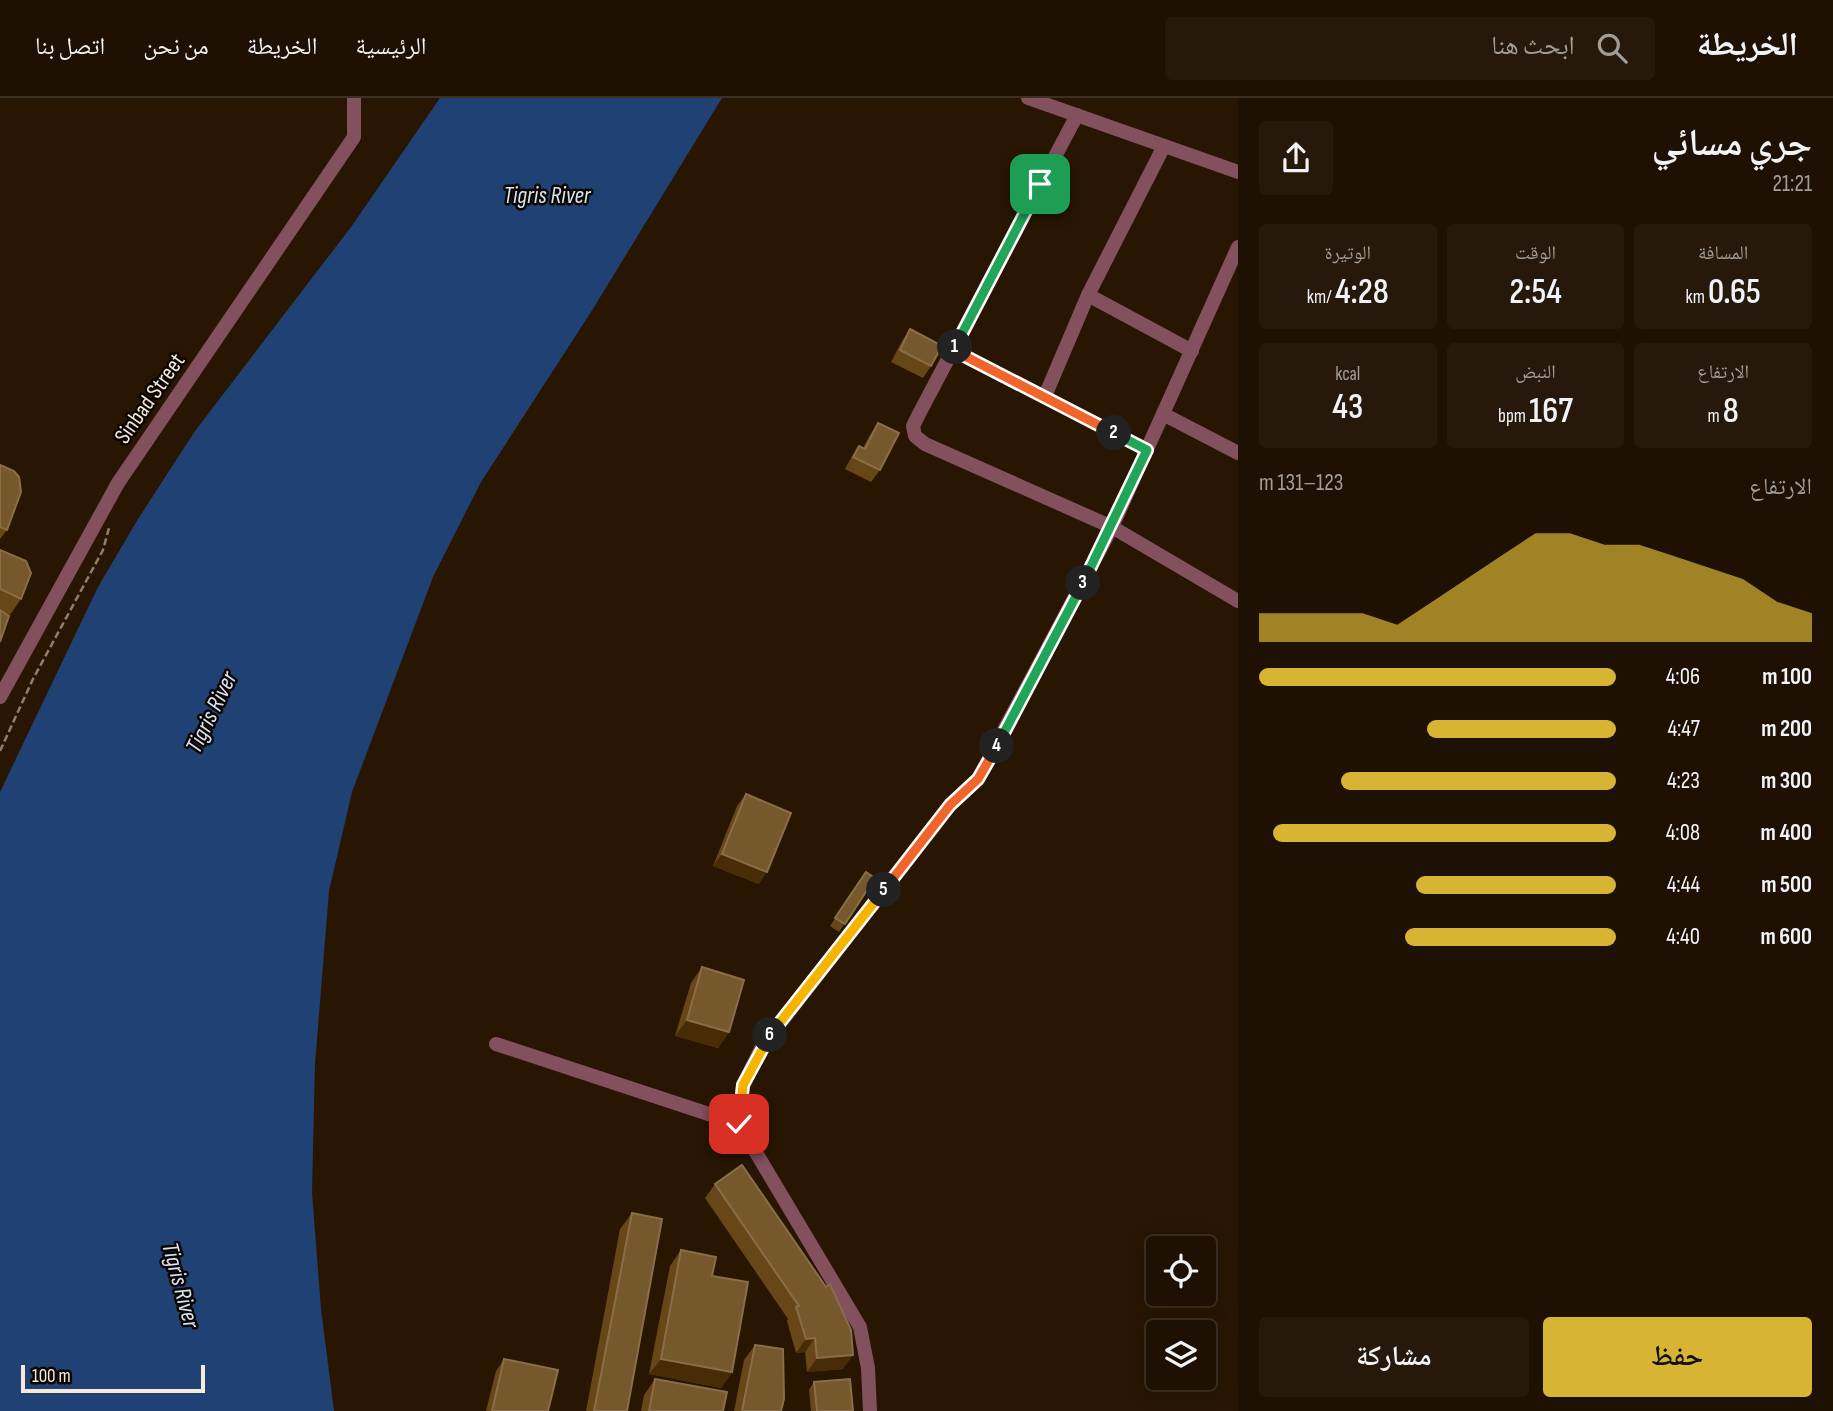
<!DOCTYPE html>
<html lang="ar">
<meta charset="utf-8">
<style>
:root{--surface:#1e1002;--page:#26190c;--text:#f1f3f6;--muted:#a19d99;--line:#3c3024;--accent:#d8b434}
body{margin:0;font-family:"Sofia Sans Condensed","Noto Naskh Arabic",sans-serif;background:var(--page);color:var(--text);direction:rtl;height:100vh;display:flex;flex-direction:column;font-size:26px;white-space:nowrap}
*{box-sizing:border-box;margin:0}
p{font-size:23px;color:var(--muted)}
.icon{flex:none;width:38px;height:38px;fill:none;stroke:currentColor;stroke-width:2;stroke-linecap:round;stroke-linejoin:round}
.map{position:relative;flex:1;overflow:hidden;direction:ltr}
.panel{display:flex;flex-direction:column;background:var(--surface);width:595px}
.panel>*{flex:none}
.buttons{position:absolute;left:1146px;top:1138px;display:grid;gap:14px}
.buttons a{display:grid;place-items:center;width:70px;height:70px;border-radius:7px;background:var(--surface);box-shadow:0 4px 18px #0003,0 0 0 2px var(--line);font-size:35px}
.scale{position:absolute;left:21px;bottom:18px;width:184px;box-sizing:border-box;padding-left:7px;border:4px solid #f6e9dc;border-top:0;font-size:19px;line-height:24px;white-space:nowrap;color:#f6e9dc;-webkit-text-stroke:5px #0b0501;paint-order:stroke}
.pin{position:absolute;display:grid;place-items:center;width:60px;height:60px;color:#fff;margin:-30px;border-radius:14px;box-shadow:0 4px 10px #0006}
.km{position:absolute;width:35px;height:35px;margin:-18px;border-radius:50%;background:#222;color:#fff;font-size:19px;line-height:35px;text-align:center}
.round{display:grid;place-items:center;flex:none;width:74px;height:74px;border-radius:7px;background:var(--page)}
.overview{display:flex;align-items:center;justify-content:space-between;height:119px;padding:0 21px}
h1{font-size:38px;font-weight:600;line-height:52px}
.figures{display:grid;grid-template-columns:repeat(3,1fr);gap:10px;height:119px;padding:7px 21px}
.figures div{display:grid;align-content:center;border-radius:7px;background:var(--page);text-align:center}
.figures b{font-size:35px;font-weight:600}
.figures small{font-size:19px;font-weight:400}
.figures p{font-size:19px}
.chart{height:196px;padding:14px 21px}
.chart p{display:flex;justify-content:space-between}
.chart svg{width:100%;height:126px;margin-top:7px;fill:var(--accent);opacity:.7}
.cta{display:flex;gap:14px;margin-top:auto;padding:14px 21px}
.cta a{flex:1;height:80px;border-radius:7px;background:var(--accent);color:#111;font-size:28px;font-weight:600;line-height:80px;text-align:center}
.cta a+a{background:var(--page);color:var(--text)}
ul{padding:0 21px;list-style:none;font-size:23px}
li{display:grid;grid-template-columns:112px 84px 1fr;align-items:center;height:52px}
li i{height:18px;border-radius:9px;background:var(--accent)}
header{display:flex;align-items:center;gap:42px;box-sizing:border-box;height:98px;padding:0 35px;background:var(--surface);border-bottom:2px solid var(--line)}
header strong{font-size:33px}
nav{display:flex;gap:38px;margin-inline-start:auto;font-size:24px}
.search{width:490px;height:63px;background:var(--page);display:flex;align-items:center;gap:18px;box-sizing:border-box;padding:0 24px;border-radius:7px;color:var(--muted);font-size:26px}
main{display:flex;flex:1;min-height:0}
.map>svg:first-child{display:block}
.water{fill:#204174}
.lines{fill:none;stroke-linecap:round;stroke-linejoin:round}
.path{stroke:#8e7f6e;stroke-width:2.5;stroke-dasharray:7 3.5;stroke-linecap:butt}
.minor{stroke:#83505e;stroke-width:14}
.wall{fill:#674618}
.shaded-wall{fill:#472c06}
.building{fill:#76582d;stroke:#8a6e48;stroke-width:2}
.split-1-casing{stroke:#fff;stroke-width:14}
.split-2-casing{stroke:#fff;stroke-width:14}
.split-3-casing{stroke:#fff;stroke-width:14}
.split-4-casing{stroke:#fff;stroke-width:14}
.split-5-casing{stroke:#fff;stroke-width:14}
.split-6-casing{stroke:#fff;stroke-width:14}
.split-7-casing{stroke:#fff;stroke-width:14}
.split-1{stroke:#22a559;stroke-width:9}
.split-2{stroke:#f0652b;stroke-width:9}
.split-3{stroke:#22a559;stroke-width:9}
.split-4{stroke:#22a559;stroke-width:9}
.split-5{stroke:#f0652b;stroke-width:9}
.split-6{stroke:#f5b400;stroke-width:9}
.split-7{stroke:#f5b400;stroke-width:9}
.labels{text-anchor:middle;stroke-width:5;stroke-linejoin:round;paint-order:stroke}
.street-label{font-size:23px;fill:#f6e9dc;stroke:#0b0501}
.water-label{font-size:24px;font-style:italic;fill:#d8e3f3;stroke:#0b0501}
</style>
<header>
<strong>الخريطة</strong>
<div class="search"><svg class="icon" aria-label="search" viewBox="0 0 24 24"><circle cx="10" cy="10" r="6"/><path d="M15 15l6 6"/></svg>ابحث هنا</div>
<nav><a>الرئيسية</a><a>الخريطة</a><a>من نحن</a><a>اتصل بنا</a></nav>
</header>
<main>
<section class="panel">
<div class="overview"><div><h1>جري مسائي</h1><p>21:21</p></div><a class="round"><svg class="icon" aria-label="share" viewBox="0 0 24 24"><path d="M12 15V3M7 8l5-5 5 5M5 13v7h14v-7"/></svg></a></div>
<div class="figures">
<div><p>المسافة</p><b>0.65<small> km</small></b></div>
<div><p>الوقت</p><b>2:54</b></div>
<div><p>الوتيرة</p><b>4:28<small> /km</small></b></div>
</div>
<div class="figures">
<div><p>الارتفاع</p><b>8<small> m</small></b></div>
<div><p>النبض</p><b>167<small> bpm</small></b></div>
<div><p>kcal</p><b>43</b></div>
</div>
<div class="chart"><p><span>الارتفاع</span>123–131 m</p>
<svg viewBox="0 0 160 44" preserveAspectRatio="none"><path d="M0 44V34L10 34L20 34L30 34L40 38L50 30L60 22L70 14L80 6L90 6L100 10L110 10L120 14L130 18L140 22L150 30L160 34V44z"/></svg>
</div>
<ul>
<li><b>100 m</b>4:06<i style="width:100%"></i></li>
<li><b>200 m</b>4:47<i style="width:53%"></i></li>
<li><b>300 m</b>4:23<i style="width:77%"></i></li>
<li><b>400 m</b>4:08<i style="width:96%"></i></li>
<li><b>500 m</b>4:44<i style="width:56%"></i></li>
<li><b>600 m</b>4:40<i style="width:59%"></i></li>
</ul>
<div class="cta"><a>حفظ</a><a>مشاركة</a></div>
</section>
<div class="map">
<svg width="1238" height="1313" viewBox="0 0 1238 1313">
<rect width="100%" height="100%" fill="#281602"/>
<polygon class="water" points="440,0 722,0 591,214 481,384 433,479 352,694 329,793 315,966 312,1094 321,1211 334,1313 0,1313 0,694 98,489 138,421 195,333 351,129"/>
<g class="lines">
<polyline class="path" points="0,653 33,581 103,452 109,430"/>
<g class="minor">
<polyline points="1028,0 1238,74"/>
<polyline points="1077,17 920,314 913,328 915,338 925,346 1112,429 1238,503"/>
<polyline points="1088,197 1192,253"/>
<polyline points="953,252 1147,352"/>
<polyline points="1045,298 1088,197 1164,48"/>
<polyline points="1163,316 1238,355"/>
<polyline points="0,599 118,385 354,39 354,0"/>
<polyline points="496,946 739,1026"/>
<polyline points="870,1313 868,1270 860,1229 739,1026 743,987 763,947 950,707 978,681 1112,429 1238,149"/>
</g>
</g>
<g class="wall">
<polygon points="910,231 931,268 923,280 891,264 902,243"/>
<polygon points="878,325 880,372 871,384 845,371 851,360 859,348 863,350 870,337"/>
<polygon points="0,367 7,432 0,441"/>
<polygon points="0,452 21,501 10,517 1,512 0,544"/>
<polygon points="746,696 759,786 713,768 737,708"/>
<polygon points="866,774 875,780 839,834 830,828"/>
<polygon points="702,869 729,934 718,950 675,938 691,885"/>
<polygon points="715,1086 843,1271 807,1274 805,1254 796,1255 787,1223 788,1221 705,1100"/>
<polygon points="632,1115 627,1313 586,1313 620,1131"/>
<polygon points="681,1152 712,1178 732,1274 721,1290 649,1276 670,1168"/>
<polygon points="755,1247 781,1313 734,1313 744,1262"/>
<polygon points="504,1261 548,1313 486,1313 496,1273"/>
<polygon points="655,1281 723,1313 641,1313 644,1297"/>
<polygon points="814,1284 853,1313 811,1313 809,1292"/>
</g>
<g class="shaded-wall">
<polygon points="722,756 767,774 759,786 713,768"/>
<polygon points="687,922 729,934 718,950 675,938"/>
<polygon points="815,1240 805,1254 796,1255 806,1241"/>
<polygon points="853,1257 843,1271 807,1274 817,1260"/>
<polygon points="661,1261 732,1274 721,1290 649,1276"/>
</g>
<g class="building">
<polygon points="910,231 942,248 931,268 900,252"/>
<polygon points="878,325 899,335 880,372 853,359 859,348 865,351"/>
<polygon points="0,367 14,373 19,379 21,394 7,432 0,429"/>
<polygon points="0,452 26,463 31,475 21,501 0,491"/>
<polygon points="0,512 9,518 0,544"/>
<polygon points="746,696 791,715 767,774 722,756"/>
<polygon points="866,774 875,780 845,826 835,820"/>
<polygon points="702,869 744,882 729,934 687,922"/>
<polygon points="742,1067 826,1189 830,1186 851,1232 853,1257 817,1260 815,1240 806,1241 796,1209 799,1208 715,1086"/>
<polygon points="632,1115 662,1121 627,1313 594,1313"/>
<polygon points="681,1152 716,1159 712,1178 748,1184 732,1274 661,1261"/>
<polygon points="755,1247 783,1251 784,1301 781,1313 742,1313"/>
<polygon points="504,1261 558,1272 548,1313 492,1313"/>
<polygon points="655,1281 727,1294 723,1313 649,1313"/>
<polygon points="850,1281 853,1313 817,1313 814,1284"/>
</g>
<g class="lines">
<defs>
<polyline id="split-1" points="955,249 1040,86"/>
<polyline id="split-2" points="955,249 953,252 1114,335"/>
<polyline id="split-3" points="1083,485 1147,352 1114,335"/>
<polyline id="split-4" points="997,648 1083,485"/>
<polyline id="split-5" points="884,792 950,707 978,681 997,648"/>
<polyline id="split-6" points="770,937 884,792"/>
<polyline id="split-7" points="739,1026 743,987 770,937"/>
</defs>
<use href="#split-1" class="split-1-casing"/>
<use href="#split-2" class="split-2-casing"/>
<use href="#split-3" class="split-3-casing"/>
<use href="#split-4" class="split-4-casing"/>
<use href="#split-5" class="split-5-casing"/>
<use href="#split-6" class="split-6-casing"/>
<use href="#split-7" class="split-7-casing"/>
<use href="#split-1" class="split-1"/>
<use href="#split-2" class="split-2"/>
<use href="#split-3" class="split-3"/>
<use href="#split-4" class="split-4"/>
<use href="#split-5" class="split-5"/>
<use href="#split-6" class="split-6"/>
<use href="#split-7" class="split-7"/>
</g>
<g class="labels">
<g class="street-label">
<text transform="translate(149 300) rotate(-55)" y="8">Sinbad Street</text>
</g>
<g class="water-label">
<text x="547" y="105">Tigris River</text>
<text transform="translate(211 614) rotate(-64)" y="8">Tigris River</text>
<text transform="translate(181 1187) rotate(75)" y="8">Tigris River</text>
</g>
</g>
</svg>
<div class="buttons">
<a><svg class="icon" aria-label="locate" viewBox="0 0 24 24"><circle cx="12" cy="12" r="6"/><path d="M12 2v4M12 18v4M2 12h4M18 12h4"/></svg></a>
<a><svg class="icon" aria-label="layers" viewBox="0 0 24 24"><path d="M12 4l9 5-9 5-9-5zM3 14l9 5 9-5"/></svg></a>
</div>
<div class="scale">100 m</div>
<div class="pin" style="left:1040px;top:86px;background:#1e9e55"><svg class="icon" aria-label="arrive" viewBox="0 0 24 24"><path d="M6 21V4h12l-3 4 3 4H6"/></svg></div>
<div class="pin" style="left:739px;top:1026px;background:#d93025"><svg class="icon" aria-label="check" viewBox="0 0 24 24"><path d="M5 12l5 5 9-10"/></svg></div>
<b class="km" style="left:955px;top:249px">1</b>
<b class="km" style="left:1114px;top:335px">2</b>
<b class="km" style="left:1083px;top:485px">3</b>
<b class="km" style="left:997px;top:648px">4</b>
<b class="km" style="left:884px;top:792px">5</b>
<b class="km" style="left:770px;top:937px">6</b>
</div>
</main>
